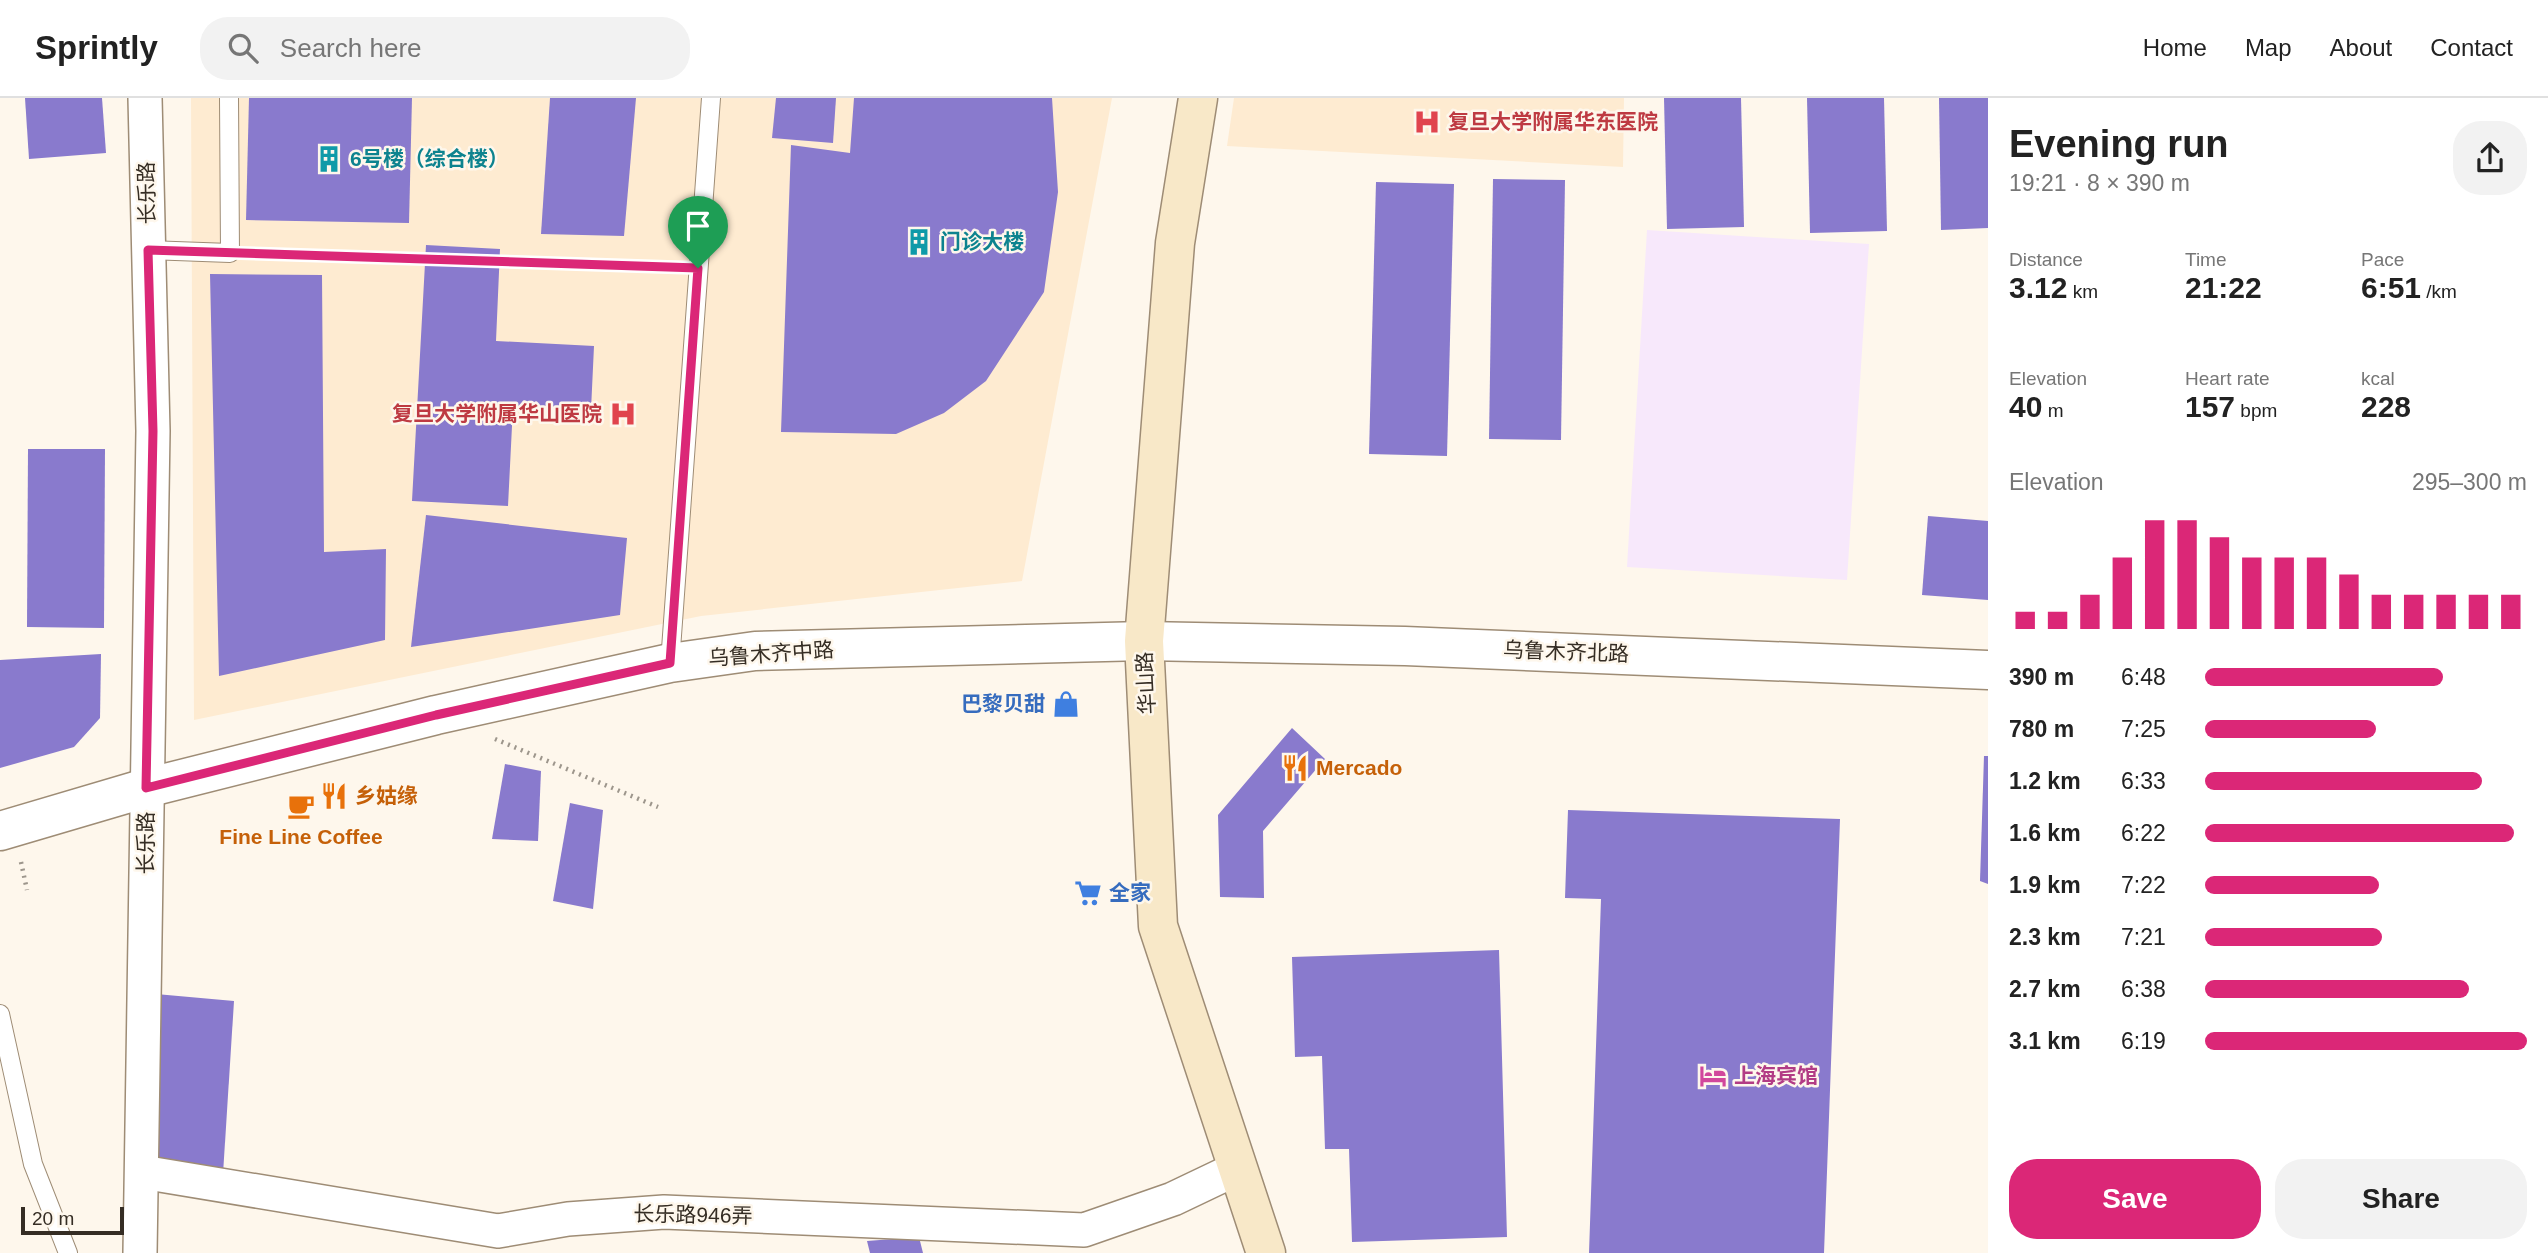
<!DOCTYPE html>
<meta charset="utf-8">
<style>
:root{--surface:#fff;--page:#f2f2f2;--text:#222;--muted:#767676;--line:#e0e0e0;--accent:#db2777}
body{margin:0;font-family:Arial,"Noto Sans SC",sans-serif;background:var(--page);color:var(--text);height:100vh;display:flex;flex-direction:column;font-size:26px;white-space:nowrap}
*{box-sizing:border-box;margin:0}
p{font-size:23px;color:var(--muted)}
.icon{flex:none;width:38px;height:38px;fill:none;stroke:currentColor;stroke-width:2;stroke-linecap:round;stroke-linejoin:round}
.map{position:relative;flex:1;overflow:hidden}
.side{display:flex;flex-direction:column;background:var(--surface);width:560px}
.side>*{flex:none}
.scale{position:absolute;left:21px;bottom:18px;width:103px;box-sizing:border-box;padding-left:7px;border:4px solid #352d24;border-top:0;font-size:19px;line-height:24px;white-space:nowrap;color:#352d24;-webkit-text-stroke:5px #fef7ec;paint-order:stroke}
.pin{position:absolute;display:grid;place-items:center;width:60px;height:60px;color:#fff;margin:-72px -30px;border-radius:50% 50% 50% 0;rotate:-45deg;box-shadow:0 0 7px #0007}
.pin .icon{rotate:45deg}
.round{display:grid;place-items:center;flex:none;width:74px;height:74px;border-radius:28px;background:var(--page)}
.headline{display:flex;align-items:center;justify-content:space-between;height:119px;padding:0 21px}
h1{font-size:38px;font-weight:700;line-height:52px}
.figures{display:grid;grid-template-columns:repeat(3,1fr);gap:10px;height:119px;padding:7px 21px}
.figures div{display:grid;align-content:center}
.figures b{font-size:30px;font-weight:700}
.figures small{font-size:19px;font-weight:400}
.figures p{font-size:19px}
.chart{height:196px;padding:14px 21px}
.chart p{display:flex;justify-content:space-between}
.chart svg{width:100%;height:126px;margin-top:7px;stroke:var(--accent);stroke-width:6}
.button{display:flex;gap:14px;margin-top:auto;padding:14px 21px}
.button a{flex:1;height:80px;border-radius:28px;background:var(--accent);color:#fff;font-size:28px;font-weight:700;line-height:80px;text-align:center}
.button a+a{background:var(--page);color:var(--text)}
ul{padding:0 21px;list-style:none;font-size:23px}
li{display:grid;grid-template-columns:112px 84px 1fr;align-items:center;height:52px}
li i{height:18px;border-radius:9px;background:var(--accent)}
header{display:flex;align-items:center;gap:42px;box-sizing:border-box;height:98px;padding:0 35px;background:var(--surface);border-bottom:2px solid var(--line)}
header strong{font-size:33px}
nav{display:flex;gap:38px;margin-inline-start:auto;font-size:24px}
.search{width:490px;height:63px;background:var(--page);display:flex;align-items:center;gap:18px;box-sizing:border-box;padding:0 24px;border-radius:28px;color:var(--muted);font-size:26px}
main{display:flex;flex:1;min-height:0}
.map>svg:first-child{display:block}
.commercial{fill:#f7e8fb}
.built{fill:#feebd1}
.building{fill:#897acd}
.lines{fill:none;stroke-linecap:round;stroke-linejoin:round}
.service-casing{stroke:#9e8c75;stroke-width:20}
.minor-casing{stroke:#9e8c75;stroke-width:36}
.tertiary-casing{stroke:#9e8c75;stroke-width:41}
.secondary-casing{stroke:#9e8c75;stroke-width:41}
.path{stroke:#9d968c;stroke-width:4.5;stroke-dasharray:2 5;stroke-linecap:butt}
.service{stroke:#fff;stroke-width:18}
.minor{stroke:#fff;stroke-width:33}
.tertiary{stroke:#fff;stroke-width:38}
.secondary{stroke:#f8e8c8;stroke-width:38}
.route-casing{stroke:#fff;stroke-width:14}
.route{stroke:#db2777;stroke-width:9}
.labels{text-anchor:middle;stroke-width:5;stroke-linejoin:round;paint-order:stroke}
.health-label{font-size:21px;font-weight:bold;fill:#be3a42;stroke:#fef7ec;text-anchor:start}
.culture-label{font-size:21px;font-weight:bold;fill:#0d838f;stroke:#fef7ec;text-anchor:start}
.street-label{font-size:21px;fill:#352d24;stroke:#fef7ec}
.shop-label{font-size:21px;font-weight:bold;fill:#366cbe;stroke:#fef7ec;text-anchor:end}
.food-label{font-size:21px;font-weight:bold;fill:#c56008;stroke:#fef7ec;text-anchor:start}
.hotel-label{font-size:21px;font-weight:bold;fill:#b23c85;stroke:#fef7ec;text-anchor:start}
</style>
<header>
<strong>Sprintly</strong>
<div class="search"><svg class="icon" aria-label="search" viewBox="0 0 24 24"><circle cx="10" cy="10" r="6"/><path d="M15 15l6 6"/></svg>Search here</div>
<nav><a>Home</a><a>Map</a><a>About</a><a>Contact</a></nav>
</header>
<main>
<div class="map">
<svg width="1988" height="1155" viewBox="0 0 1988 1155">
<rect width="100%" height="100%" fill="#fef7ec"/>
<polygon class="commercial" points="1647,132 1869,146 1847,482 1627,469"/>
<g class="built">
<polygon points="191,0 1112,0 1022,483 701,518 194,622"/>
<polygon points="1234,0 1624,0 1623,69 1227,48"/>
</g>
<g class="building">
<polygon points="25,0 102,0 106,55 29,61"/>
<polygon points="249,0 412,0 409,125 246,122"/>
<polygon points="550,0 636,0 624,138 541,136"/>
<polygon points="776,0 836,0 833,45 772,40"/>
<polygon points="854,0 1052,0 1058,94 1044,194 986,283 944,315 896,336 781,334 791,47 850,55"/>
<polygon points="1664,0 1741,0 1744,129 1667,131"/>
<polygon points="1807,0 1884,0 1887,133 1810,135"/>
<polygon points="1939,0 1988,0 1988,130 1941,132"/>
<polygon points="1493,81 1565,82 1561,342 1489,341"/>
<polygon points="1376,84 1454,86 1447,358 1369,356"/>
<polygon points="426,147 500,151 496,243 594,248 591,312 513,308 508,408 412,403"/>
<polygon points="210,176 322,177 324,454 386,451 385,542 219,578"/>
<polygon points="28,351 105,351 104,530 27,529"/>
<polygon points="426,417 627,440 620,517 411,549"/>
<polygon points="1928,418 1988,423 1988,502 1922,497"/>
<polygon points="101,556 100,620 74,649 0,670 0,562"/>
<polygon points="1292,630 1325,661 1263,733 1264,800 1220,799 1218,717"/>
<polygon points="1984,658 1988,658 1988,786 1980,783"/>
<polygon points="505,666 541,673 538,743 492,741"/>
<polygon points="570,705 603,712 593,811 553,803"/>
<polygon points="1568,712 1840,721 1824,1155 1589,1155 1601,801 1565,800"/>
<polygon points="1499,852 1507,1139 1352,1144 1349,1051 1325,1051 1322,958 1295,959 1292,859"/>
<polygon points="156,896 234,903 223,1076 152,1067"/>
<polygon points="919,1139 923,1155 870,1155 867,1143"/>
</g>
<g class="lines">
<defs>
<g id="service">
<polyline points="148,152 230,155 229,0"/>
<polyline points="670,565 711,0"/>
<polyline points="0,916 33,1066 68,1155"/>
</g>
<g id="minor">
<polyline points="142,1074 498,1133 568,1121 664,1114 1084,1132 1173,1101 1238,1070"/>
<polyline points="140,1155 153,333 145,0"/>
</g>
<polyline id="tertiary" points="0,733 146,690 436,617 670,565 755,553 1144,543 1405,548 1988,572"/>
<polyline id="secondary" points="1198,0 1175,145 1144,543 1158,828 1266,1155"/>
</defs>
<use href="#service" class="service-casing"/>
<use href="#minor" class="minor-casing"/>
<use href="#tertiary" class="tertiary-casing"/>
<use href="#secondary" class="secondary-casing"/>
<g class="path">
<polyline points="254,156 672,169"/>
<polyline points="495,641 658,709"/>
<polyline points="21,764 27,792"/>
</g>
<use href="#service" class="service"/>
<use href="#minor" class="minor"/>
<use href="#tertiary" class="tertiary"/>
<use href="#secondary" class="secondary"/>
</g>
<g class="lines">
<defs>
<polygon id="route" points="148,152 698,170 670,565 436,617 146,690 153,333"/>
</defs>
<use href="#route" class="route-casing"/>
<use href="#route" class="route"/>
</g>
<defs>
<symbol id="hospital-bare" viewBox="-9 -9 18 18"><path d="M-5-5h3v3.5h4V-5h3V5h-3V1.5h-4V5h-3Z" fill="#e0444e" stroke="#fef7ec" stroke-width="2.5" paint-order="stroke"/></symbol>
<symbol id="building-bare" viewBox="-9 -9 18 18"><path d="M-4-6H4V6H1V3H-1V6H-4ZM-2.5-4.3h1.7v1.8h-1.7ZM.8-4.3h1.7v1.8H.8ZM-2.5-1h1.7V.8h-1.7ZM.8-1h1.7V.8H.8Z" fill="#0f9aa8" stroke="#fef7ec" stroke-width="2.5" paint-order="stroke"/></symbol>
<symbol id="shop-bare" viewBox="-9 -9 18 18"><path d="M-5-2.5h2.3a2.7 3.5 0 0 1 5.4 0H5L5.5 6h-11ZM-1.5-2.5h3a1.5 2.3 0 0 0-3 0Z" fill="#3f7fe0" stroke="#fef7ec" stroke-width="2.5" paint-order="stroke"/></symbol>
<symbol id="restaurant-bare" viewBox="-9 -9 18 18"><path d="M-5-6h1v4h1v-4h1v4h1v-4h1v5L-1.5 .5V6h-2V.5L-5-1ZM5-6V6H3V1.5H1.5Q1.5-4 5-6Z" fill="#e8710a" stroke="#fef7ec" stroke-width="2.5" paint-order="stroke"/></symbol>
<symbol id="cafe-bare" viewBox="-9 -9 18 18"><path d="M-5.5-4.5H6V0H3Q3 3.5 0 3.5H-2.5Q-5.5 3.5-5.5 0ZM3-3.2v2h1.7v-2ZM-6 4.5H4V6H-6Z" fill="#e8710a" stroke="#fef7ec" stroke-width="2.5" paint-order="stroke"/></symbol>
<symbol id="supermarket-bare" viewBox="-9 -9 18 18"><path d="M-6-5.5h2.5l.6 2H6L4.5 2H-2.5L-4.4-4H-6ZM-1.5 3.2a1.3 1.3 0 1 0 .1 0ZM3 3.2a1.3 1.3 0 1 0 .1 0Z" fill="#3f7fe0" stroke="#fef7ec" stroke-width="2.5" paint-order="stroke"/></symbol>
<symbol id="hotel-bare" viewBox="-9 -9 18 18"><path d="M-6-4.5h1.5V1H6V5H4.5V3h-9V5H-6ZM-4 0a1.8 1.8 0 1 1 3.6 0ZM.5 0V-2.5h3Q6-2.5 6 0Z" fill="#d1479c" stroke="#fef7ec" stroke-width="2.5" paint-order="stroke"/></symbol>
</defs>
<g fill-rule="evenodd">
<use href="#hospital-bare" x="1408" y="5" width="38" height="38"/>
<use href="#building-bare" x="310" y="42" width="38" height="38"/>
<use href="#building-bare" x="900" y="125" width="38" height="38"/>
<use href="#hospital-bare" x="604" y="297" width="38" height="38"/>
<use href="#shop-bare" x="1047" y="587" width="38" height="38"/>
<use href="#restaurant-bare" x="1276" y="651" width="38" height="38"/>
<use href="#restaurant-bare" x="315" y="679" width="38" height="38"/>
<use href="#cafe-bare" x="282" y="689" width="38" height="38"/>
<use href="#supermarket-bare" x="1069" y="776" width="38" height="38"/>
<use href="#hotel-bare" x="1694" y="959" width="38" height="38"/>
</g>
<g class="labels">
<g class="health-label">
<text x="1448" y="31">复旦大学附属华东医院</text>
<text x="602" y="323" text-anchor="end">复旦大学附属华山医院</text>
</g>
<g class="culture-label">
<text x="350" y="68">6号楼（综合楼）</text>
<text x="940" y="151">门诊大楼</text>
</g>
<g class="street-label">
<text transform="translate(147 95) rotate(-91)" y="7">长乐路</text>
<text transform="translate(1566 554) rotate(2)" y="7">乌鲁木齐北路</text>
<text transform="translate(771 556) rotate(-4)" y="7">乌鲁木齐中路</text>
<text transform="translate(1146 585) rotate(-93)" y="7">华山路</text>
<text transform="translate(146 745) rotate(-90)" y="7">长乐路</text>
<text transform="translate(693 1117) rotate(1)" y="7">长乐路946弄</text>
</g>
<g class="shop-label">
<text x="1045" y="613">巴黎贝甜</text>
<text x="1109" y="802" text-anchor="start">全家</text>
</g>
<g class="food-label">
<text x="1316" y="677">Mercado</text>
<text x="355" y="705">乡姑缘</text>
<text x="301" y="746" text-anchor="middle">Fine Line Coffee</text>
</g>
<g class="hotel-label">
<text x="1734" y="985">上海宾馆</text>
</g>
</g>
</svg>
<div class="scale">20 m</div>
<div class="pin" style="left:698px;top:170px;background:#1e9e55"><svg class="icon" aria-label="arrive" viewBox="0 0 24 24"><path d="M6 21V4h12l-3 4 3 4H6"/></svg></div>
</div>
<section class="side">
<div class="headline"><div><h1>Evening run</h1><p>19:21 · 8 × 390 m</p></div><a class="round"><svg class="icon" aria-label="share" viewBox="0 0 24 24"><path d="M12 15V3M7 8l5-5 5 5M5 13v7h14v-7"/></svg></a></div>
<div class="figures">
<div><p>Distance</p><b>3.12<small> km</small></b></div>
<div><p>Time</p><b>21:22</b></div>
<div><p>Pace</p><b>6:51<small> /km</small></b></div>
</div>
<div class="figures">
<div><p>Elevation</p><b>40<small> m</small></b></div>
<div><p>Heart rate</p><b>157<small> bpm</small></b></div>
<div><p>kcal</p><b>228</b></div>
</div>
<div class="chart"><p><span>Elevation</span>295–300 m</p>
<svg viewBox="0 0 160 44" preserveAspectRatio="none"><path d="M5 44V38M15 44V38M25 44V32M35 44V19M45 44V6M55 44V6M65 44V12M75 44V19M85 44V19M95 44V19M105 44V25M115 44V32M125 44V32M135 44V32M145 44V32M155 44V32"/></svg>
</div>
<ul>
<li><b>390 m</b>6:48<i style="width:74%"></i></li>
<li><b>780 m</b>7:25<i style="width:53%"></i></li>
<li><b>1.2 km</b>6:33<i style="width:86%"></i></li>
<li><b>1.6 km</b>6:22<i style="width:96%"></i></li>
<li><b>1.9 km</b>7:22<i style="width:54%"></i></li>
<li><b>2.3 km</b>7:21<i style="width:55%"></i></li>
<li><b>2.7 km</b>6:38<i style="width:82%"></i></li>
<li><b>3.1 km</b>6:19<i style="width:100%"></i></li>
</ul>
<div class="button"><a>Save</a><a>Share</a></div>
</section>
</main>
